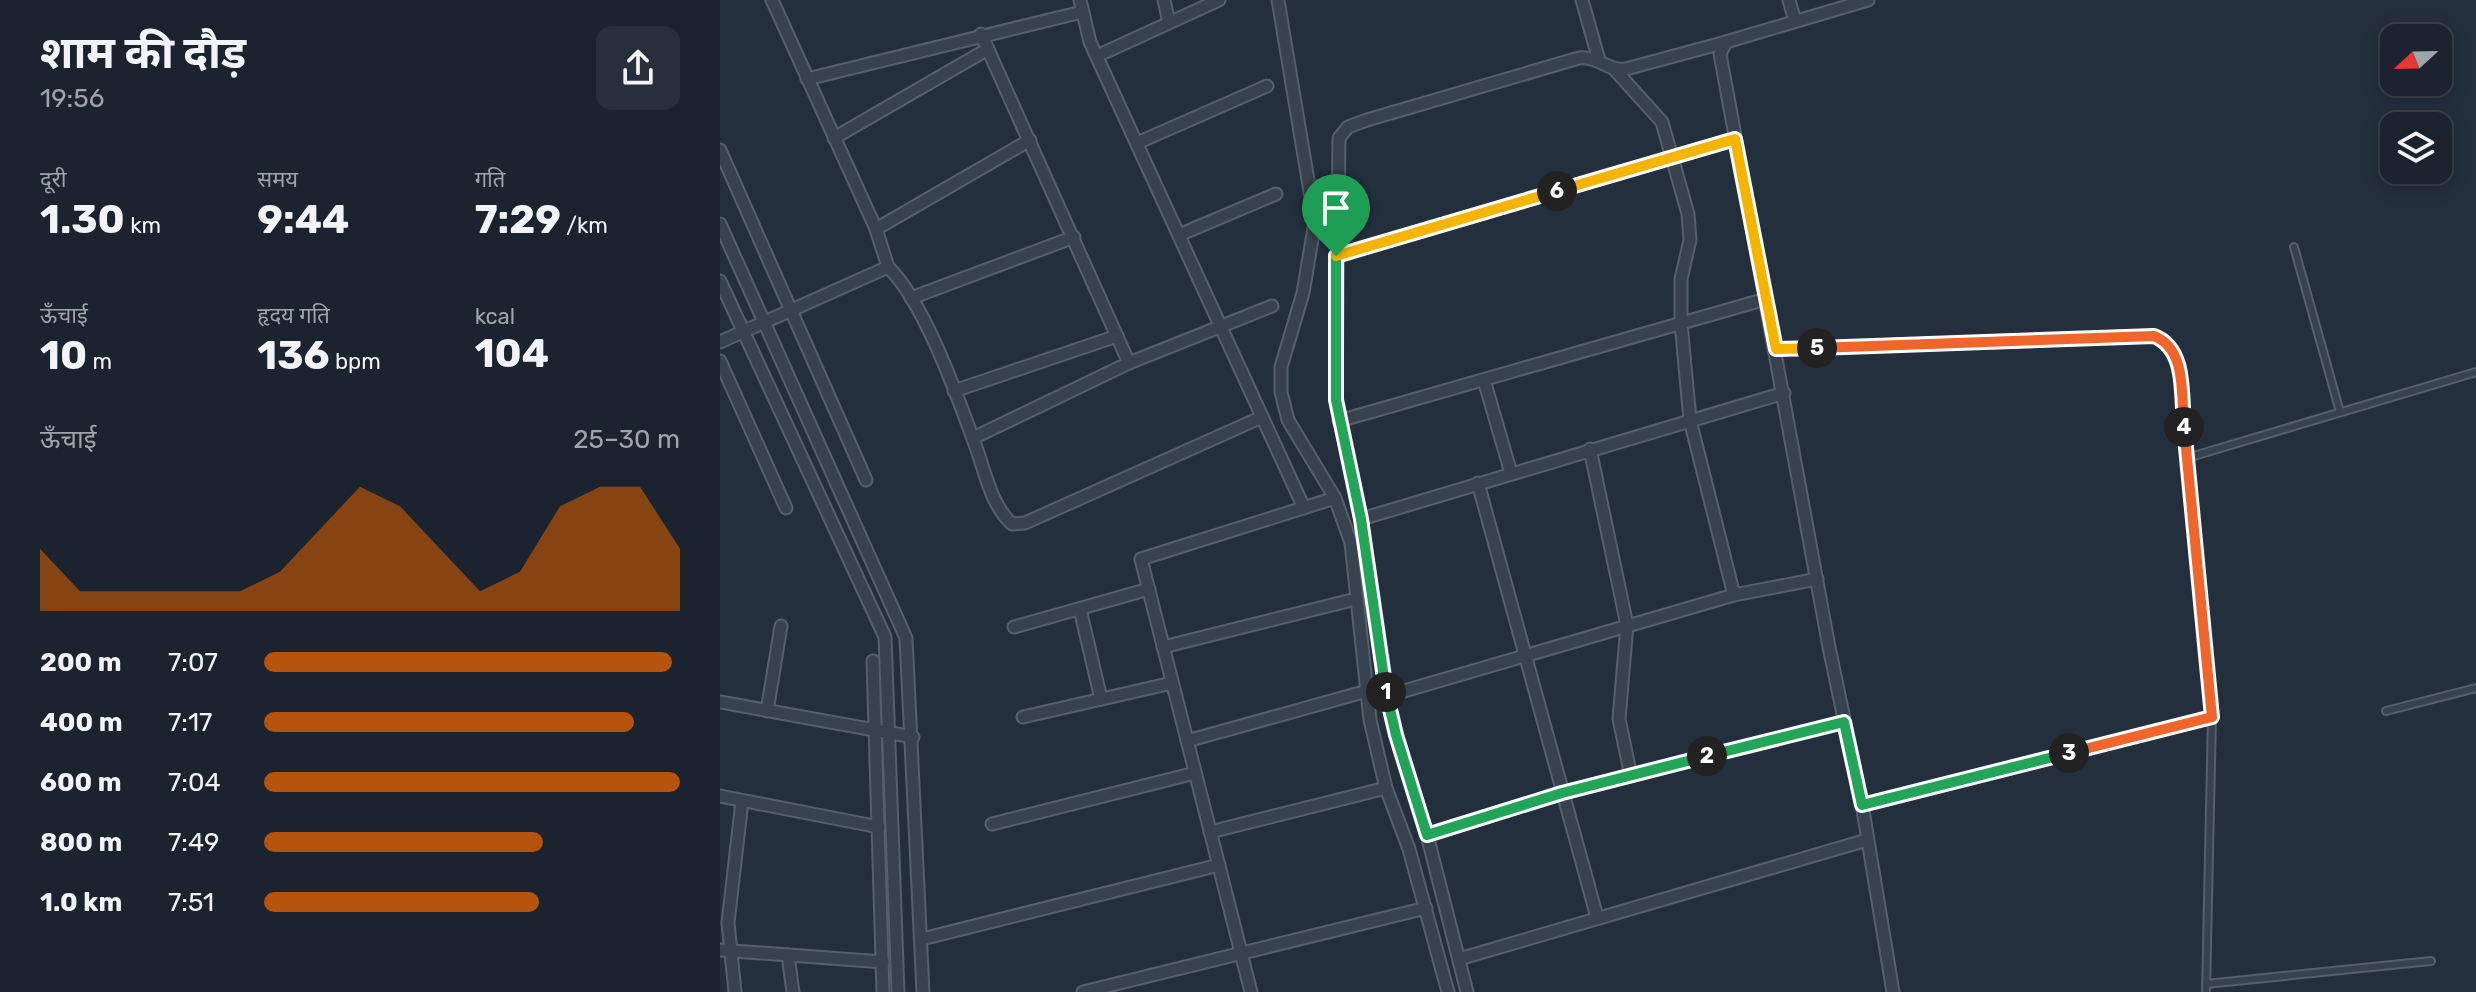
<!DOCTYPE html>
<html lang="hi">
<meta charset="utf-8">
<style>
:root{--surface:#1b232e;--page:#282f3a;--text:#f1f3f6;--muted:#a0a4aa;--line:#39404a;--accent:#b45309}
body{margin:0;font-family:Rubik,"Noto Sans Devanagari",sans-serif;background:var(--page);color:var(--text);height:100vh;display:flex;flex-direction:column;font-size:30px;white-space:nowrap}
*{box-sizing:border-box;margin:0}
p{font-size:26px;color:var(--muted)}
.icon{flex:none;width:44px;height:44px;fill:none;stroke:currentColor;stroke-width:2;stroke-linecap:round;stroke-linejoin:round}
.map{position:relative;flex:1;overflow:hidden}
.drawer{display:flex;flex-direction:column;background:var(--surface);width:720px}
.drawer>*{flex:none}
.needle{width:52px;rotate:248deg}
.tools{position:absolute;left:1660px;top:24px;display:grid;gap:16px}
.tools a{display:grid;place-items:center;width:72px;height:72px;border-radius:16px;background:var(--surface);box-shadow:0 4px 20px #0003,0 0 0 2px var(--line);font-size:40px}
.pin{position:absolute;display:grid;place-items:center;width:68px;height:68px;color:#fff;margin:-82px -34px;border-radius:50% 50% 50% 0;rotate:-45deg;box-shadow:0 0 8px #0007}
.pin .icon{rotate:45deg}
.km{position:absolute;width:40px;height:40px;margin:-20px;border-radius:50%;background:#222;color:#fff;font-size:22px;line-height:40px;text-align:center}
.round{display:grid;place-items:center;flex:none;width:84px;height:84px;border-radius:16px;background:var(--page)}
.overview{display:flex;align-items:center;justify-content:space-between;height:136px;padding:0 40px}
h1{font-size:44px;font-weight:700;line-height:60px}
.figures{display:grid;grid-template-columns:repeat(3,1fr);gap:12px;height:136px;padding:8px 40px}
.figures div{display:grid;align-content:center}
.figures b{font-size:40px;font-weight:700}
.figures small{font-size:22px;font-weight:400}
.figures p{font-size:22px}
.chart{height:224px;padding:16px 40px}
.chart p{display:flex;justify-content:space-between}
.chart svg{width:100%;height:144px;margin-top:8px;fill:var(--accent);opacity:.7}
ul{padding:0 40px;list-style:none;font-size:26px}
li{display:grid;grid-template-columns:128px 96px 1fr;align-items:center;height:60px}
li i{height:20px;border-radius:10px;background:var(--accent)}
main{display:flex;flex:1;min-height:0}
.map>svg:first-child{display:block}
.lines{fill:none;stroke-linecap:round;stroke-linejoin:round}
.lane-casing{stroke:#565f6c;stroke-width:10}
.street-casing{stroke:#565f6c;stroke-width:15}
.lane{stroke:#38414e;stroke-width:6}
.street{stroke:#38414e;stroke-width:11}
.split-1-casing{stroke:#fff;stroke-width:16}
.split-2-casing{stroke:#fff;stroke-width:16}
.split-3-casing{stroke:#fff;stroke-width:16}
.split-4-casing{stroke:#fff;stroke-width:16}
.split-5-casing{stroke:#fff;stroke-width:16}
.split-6-casing{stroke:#fff;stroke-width:16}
.split-7-casing{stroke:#fff;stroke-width:16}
.split-1{stroke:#22a559;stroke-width:10}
.split-2{stroke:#22a559;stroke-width:10}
.split-3{stroke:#22a559;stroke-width:10}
.split-4{stroke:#f0652b;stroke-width:10}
.split-5{stroke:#f0652b;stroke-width:10}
.split-6{stroke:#f5b400;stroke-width:10}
.split-7{stroke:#f5b400;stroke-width:10}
</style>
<main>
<section class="drawer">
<div class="overview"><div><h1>शाम की दौड़</h1><p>19:56</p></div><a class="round"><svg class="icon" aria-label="share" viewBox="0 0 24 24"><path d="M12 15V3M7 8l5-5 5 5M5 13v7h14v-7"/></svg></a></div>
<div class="figures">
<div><p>दूरी</p><b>1.30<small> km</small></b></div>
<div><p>समय</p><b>9:44</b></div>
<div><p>गति</p><b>7:29<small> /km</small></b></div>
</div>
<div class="figures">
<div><p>ऊँचाई</p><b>10<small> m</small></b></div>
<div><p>हृदय गति</p><b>136<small> bpm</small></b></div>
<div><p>kcal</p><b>104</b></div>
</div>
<div class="chart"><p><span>ऊँचाई</span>25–30 m</p>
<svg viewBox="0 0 160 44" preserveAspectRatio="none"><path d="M0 44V25L10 38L20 38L30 38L40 38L50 38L60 32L70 19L80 6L90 12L100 25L110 38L120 32L130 12L140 6L150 6L160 25V44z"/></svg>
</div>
<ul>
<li><b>200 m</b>7:07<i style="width:98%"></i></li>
<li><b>400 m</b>7:17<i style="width:89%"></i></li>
<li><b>600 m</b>7:04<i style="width:100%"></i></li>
<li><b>800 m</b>7:49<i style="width:67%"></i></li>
<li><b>1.0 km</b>7:51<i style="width:66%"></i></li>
</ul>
</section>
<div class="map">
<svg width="1756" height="992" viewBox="0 0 1756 992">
<rect width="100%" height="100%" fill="#242f3e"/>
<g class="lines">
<defs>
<g id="lane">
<polyline points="1574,247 1620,412"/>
<polyline points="1056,349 1434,336 1448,341 1456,352 1492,717 1486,992"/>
<polyline points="1467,458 1756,372"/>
<polyline points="1666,711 1756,688"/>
<polyline points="1142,805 1492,717"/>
<polyline points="1486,984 1711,961"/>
</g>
<g id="street">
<polyline points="52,0 156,229 168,267"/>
<polyline points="360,0 370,42 584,508"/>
<polyline points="444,0 449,23"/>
<polyline points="558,0 595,222 583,293 561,367 561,392 568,420 615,498 631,543 650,720 666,788 689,849 728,992"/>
<polyline points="862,0 879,60"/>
<polyline points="1069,0 1075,21"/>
<polyline points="1148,0 1006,42 1000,54 1109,647 1143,810 1173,992"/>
<polyline points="261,34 409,363"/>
<polyline points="377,56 499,0"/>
<polyline points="895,70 942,122 968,214 970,240 961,279 961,323 970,420 1014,595"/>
<polyline points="87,79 362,12"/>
<polyline points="114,138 268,49"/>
<polyline points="417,143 547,86"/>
<polyline points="0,150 146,480"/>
<polyline points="0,224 186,638 203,992"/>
<polyline points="156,229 310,140"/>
<polyline points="459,235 556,194"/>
<polyline points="616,256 1015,139"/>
<polyline points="0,281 165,637 178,992"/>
<polyline points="191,298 354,237"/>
<path d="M0 342 168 267C204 301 238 398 256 447 265 472 271 505 292 524L305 523 542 417"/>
<polyline points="0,361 66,508"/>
<polyline points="764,380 791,473"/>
<polyline points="234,391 397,336"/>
<polyline points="619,421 1046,299"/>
<polyline points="253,438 409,363 552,306"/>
<polyline points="870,449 907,625 899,719 911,776"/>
<polyline points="758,483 877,917"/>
<polyline points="641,519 1064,393"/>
<polyline points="360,609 381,699"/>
<polyline points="294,627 429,589"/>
<polyline points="443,647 636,599"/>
<polyline points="153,661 163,992"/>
<polyline points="667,696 1014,595 1097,579"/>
<polyline points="0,702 193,737"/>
<polyline points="47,711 61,626"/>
<polyline points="303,717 452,683"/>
<polyline points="467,741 647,691"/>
<polyline points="0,796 159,827"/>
<polyline points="272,824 475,773"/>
<polyline points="490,832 666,788"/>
<polyline points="707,835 842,793 1124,722"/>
<polyline points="202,939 499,865"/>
<polyline points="0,950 163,962"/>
<polyline points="68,955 73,992"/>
<polyline points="739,959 1147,840"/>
<polyline points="15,992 8,923 22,801"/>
<polyline points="363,992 706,908"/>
<polyline points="531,992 421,559 615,498"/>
<path d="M747 992 707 835 671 716 641 519 616 400 619 138 628 127 647 120 859 58C878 56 887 71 906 69L1006 42"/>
</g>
</defs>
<use href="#lane" class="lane-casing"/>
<use href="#street" class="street-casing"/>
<use href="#lane" class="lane"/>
<use href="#street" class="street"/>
</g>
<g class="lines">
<defs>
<polyline id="split-1" points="616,256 616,400 641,519 666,692"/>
<polyline id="split-2" points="666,692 676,735 707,835 842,793 987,756"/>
<polyline id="split-3" points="987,756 1124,722 1142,805 1349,753"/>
<polyline id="split-4" points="1349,753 1492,717 1464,427"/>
<path id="split-5" d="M1097 348 1434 336C1467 349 1461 395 1464 427"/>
<polyline id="split-6" points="837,191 1015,139 1056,349 1097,348"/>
<polyline id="split-7" points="616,256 837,191"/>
</defs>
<use href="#split-1" class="split-1-casing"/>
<use href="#split-2" class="split-2-casing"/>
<use href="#split-3" class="split-3-casing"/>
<use href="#split-4" class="split-4-casing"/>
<use href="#split-5" class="split-5-casing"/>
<use href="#split-6" class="split-6-casing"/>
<use href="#split-7" class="split-7-casing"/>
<use href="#split-1" class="split-1"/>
<use href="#split-2" class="split-2"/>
<use href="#split-3" class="split-3"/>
<use href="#split-4" class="split-4"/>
<use href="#split-5" class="split-5"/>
<use href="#split-6" class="split-6"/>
<use href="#split-7" class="split-7"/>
</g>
</svg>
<div class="tools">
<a><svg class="needle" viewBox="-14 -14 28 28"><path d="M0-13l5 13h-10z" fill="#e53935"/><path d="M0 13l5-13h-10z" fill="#a0a4aa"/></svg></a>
<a><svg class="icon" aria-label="layers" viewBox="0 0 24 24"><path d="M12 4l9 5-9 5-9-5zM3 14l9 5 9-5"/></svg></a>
</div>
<div class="pin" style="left:616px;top:256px;background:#1e9e55"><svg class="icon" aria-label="arrive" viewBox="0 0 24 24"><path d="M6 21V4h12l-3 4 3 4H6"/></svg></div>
<b class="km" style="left:666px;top:692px">1</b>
<b class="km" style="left:987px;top:756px">2</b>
<b class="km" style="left:1349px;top:753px">3</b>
<b class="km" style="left:1464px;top:427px">4</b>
<b class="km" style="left:1097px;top:348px">5</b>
<b class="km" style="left:837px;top:191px">6</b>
</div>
</main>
